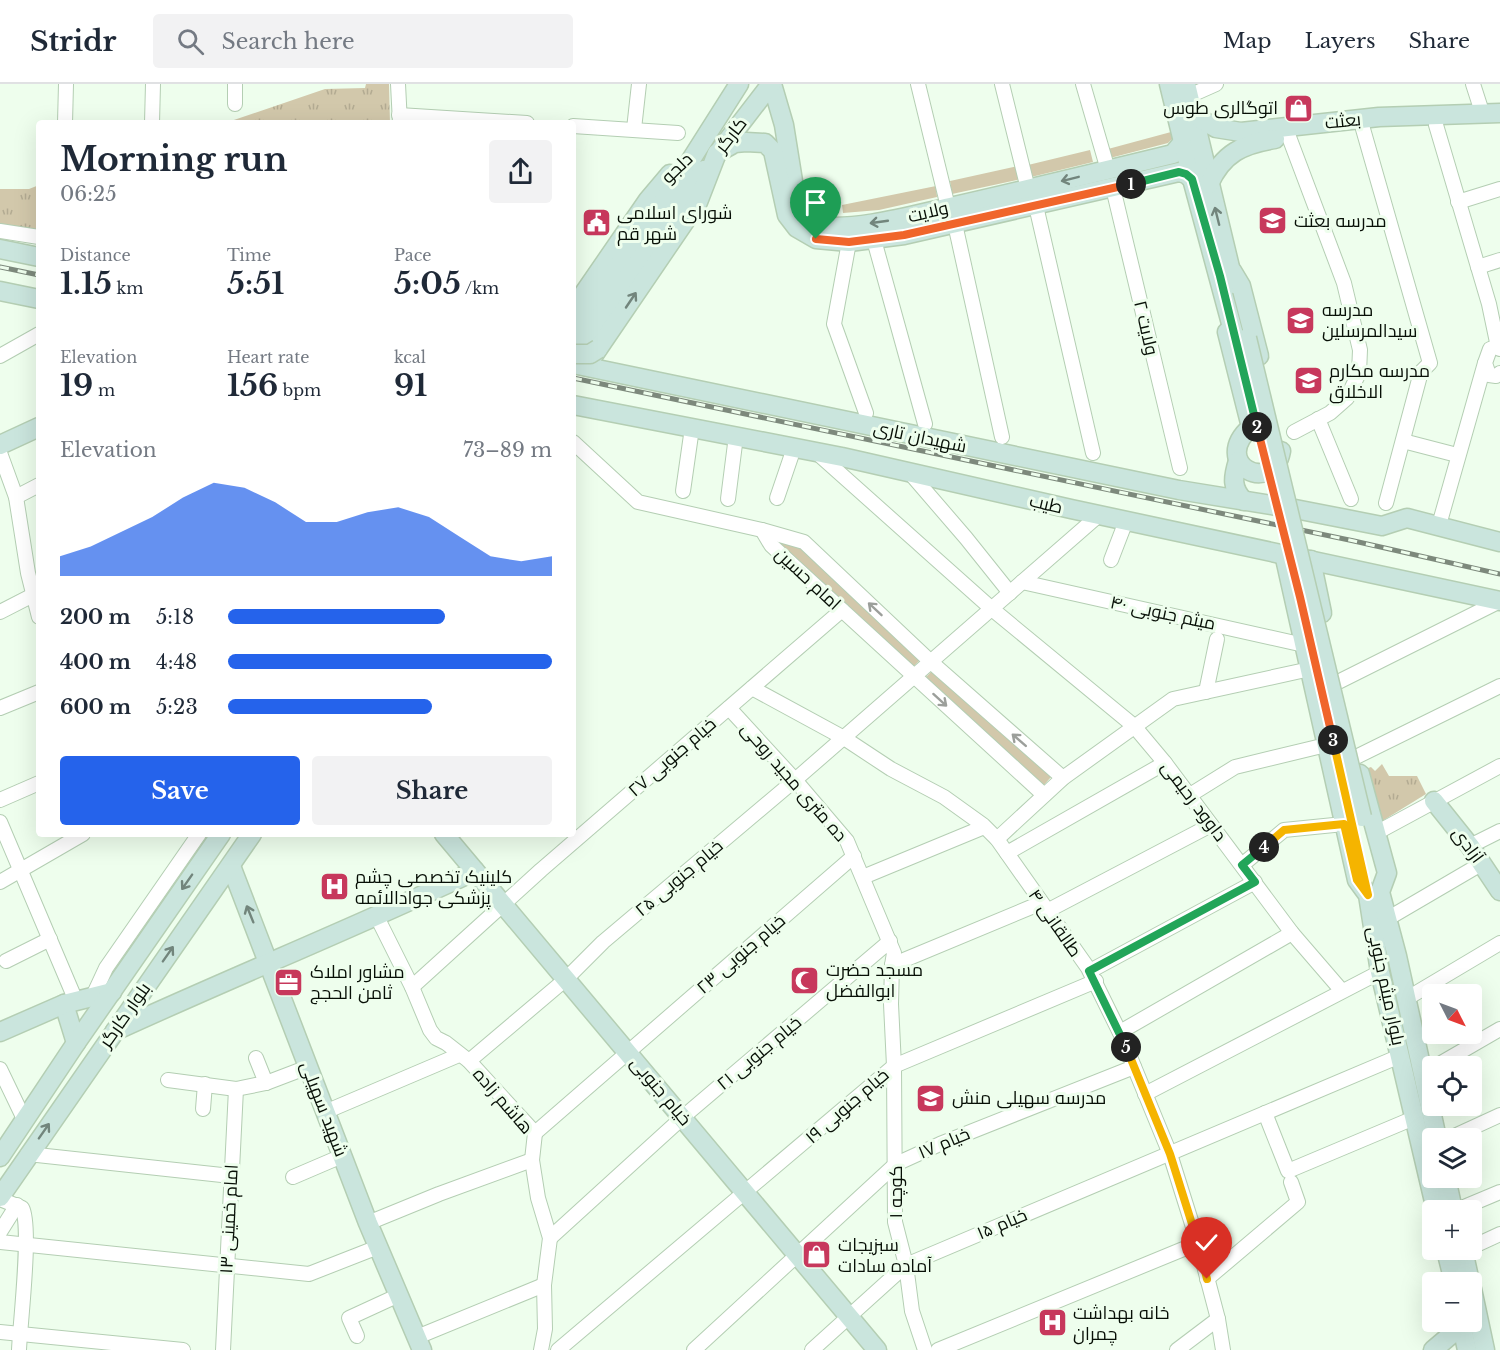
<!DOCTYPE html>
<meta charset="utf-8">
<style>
:root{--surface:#fff;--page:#f2f2f3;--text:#1f2937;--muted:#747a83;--line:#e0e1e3;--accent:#2563eb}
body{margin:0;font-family:"Libre Baskerville",Cairo,serif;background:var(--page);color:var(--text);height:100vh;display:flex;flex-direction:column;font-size:22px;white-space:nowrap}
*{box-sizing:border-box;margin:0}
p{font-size:20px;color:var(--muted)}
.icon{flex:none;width:33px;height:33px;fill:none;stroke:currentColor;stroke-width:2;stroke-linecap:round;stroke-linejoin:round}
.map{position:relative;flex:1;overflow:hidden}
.side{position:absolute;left:36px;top:36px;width:540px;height:717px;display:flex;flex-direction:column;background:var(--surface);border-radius:6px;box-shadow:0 6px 24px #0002}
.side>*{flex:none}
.needle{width:39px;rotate:132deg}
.controls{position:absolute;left:1422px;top:900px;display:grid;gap:12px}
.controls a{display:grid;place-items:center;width:60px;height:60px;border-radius:6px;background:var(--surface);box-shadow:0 6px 24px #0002;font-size:30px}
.pin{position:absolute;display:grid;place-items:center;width:51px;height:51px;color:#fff;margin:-62px -26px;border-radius:50% 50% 50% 0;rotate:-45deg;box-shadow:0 0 6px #0007}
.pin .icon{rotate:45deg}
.km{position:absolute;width:30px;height:30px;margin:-15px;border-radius:50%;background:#222;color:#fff;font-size:16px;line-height:30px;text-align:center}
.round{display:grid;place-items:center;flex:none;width:63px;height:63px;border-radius:6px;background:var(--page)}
.headline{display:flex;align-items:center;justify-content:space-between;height:102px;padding:0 24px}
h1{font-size:33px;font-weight:700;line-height:45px}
.metrics{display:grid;grid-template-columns:repeat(3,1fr);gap:9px;height:102px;padding:6px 24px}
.metrics div{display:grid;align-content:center}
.metrics b{font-size:30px;font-weight:700}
.metrics small{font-size:16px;font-weight:400}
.metrics p{font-size:16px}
.chart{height:168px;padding:12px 24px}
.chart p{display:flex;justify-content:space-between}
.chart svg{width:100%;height:108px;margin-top:6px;fill:var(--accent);opacity:.7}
.action{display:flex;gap:12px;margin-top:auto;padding:12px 24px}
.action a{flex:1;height:69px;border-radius:6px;background:var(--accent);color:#fff;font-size:24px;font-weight:700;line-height:69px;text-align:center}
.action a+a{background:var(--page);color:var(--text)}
ul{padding:0 24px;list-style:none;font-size:20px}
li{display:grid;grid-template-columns:96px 72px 1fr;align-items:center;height:45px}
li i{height:15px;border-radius:8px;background:var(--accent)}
header{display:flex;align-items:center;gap:36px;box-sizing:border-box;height:84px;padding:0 30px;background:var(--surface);border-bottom:2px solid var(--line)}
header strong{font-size:28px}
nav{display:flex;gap:33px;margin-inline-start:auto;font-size:21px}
.search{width:420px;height:54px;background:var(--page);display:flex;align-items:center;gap:15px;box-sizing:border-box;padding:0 21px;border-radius:6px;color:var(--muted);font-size:22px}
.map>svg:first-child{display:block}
.grass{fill:#d2c8ab}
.park{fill:url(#park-tufts)}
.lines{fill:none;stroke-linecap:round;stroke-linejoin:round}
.street-casing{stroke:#b4ceb3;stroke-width:16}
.secondary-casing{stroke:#b4ceb3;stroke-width:21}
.street{stroke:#fff;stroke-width:14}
.secondary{stroke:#cae5dd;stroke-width:18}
.rail-casing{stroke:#7d897c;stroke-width:5}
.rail{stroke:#eefeed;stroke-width:3;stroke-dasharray:9;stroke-linecap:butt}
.secondary-bridge-casing{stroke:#b4ceb3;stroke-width:21;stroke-linecap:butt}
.secondary-bridge{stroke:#cae5dd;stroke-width:18}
.oneway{stroke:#72857c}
.oneway2{stroke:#9c9f9b}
.split-1-casing{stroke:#fff;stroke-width:12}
.split-2-casing{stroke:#fff;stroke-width:12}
.split-3-casing{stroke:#fff;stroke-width:12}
.split-4-casing{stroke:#fff;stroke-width:12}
.split-5-casing{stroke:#fff;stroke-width:12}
.split-6-casing{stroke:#fff;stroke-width:12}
.split-1{stroke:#f0652b;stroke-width:8}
.split-2{stroke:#22a559;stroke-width:8}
.split-3{stroke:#f0652b;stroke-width:8}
.split-4{stroke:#f5b400;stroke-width:8}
.split-5{stroke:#22a559;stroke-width:8}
.split-6{stroke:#f5b400;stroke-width:8}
.labels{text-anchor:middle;stroke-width:6;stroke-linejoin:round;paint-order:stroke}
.poi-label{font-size:18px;fill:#070f06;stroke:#eefeed;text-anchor:start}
.street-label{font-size:18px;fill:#070f06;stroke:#eefeed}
</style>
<header>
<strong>Stridr</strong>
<div class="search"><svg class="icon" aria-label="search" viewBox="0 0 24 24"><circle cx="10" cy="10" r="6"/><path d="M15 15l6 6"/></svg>Search here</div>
<nav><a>Map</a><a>Layers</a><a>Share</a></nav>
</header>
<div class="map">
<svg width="1500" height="1266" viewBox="0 0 1500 1266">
<defs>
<pattern id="park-tufts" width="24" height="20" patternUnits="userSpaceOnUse" patternTransform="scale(1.5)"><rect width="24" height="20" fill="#d2c8ab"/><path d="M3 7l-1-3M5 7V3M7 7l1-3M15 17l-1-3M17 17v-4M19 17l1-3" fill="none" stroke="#b3ab92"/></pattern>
</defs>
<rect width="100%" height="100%" fill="#eefeed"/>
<g class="grass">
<polygon points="1171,48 1173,54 1168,59 1110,74 1108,65"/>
<polygon points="1090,66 1093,78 1031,93 1028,81"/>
<polygon points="1018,82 1021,95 952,110 950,97"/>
<polygon points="936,102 937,113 879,126 843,129 842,121"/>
<polygon points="777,458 802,463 922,574 913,583"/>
<polygon points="932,587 1051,693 1044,701 925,594"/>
</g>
<g class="park">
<polygon points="366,0 389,0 390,39 225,39 325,5 365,4"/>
<polygon points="39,101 39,150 0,142 0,105 29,105"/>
<polygon points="1382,680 1389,692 1417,692 1426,710 1379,739 1363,686 1371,683 1375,687"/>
</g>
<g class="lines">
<defs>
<g id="street">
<polyline points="398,0 400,39"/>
<polyline points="918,0 948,123"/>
<polyline points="1002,0 1028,105"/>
<polyline points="1083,0 1108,86"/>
<polyline points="1473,0 1482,28"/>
<polyline points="1189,12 1216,0"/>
<polyline points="235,20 235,0"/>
<polyline points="399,31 527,39"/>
<polyline points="65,39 66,0"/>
<polyline points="152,39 153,0"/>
<polyline points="1436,41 1489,220 1498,263"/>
<polyline points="573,42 678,49"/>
<polyline points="634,45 639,0"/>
<polyline points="1363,45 1430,279 1421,288 1386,419"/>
<polyline points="1289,53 1344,199 1360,266 1359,289 1347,314 1330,329 1294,348"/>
<polyline points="1113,104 1180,384"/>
<polyline points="1458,118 1500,105"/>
<polyline points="1036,122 1093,369"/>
<polyline points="955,140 1002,353"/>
<polyline points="0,147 39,153"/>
<polyline points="874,156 925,340"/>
<polyline points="849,158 834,240 866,329"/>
<polyline points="1478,183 1500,176"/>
<polyline points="1500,265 1496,263 1490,265 1485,279 1489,291 1496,292 1500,289"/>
<polyline points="0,272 39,250"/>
<polyline points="1318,335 1351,415"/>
<polyline points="1403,357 1457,371"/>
<polyline points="573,358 638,418 762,446 804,458 931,578 1063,694"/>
<polyline points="816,368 992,525 1134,642 1165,679 1292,849 1342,907"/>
<polyline points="0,369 16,413 28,489 39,533"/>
<polyline points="910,389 966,454 1010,509"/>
<polyline points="683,407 692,344"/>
<polyline points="16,413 39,401"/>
<polyline points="777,414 794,364"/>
<polyline points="728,415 736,352"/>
<polyline points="1439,441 1485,279"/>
<polyline points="762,446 771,461 1044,711"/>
<polyline points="1111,476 1126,437"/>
<polyline points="1022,498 1304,561"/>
<polyline points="0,528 39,508"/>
<polyline points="1338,598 1500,517"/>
<polyline points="752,604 844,654 891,685 944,713 983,741 997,755 1088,884 1121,951 1170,1070 1198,1159 1218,1235 1223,1266"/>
<polyline points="1206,608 1217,555"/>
<polyline points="0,624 39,608"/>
<polyline points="729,624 795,696 847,757 894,869 892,881 891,920 894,982 895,1138 906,1181 912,1227 925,1266"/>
<polyline points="1356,673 1500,602"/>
<polyline points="1190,711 1235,683 1326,661"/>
<polyline points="0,716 39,699"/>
<polyline points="0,738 76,917"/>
<polyline points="1376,749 1500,682"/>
<polyline points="997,755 1063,694 1173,615 1310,585"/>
<polyline points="1470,762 1500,747"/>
<polyline points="1007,769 1165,679"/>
<polyline points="1242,781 1284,746 1344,740"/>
<polyline points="863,793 984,743"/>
<polyline points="0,798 83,750"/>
<polyline points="1047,827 1211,741"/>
<polyline points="377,833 412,903 430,946 436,954 446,959 469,977 535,1049 532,1076 538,1114 550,1154 544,1201 545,1245 541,1266"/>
<polyline points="1387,835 1481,780"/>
<polyline points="6,877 50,855"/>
<polyline points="892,881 1041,819"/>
<polyline points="1090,887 1255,798"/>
<polyline points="412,903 541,786 842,526"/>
<polyline points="93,912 106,884 199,750"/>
<polyline points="1406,915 1500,859"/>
<polyline points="1120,948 1292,849"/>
<polyline points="256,974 266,999"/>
<polyline points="469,977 566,895 603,858 795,696 1099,431"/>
<polyline points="1436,982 1500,945"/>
<polyline points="0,985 25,1037"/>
<polyline points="168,996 236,1005 266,999 308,983"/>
<polyline points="1145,1010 1380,888"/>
<polyline points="203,1025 205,1000"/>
<polyline points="325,1028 459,971"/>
<polyline points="1265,1029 1288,1087 1414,1034"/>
<polyline points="535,1049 854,772"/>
<polyline points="1450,1054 1500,1031"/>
<polyline points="28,1070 231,1092"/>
<polyline points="293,1093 342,1072"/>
<path d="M0 1115 22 1124C32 1142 20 1240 19 1266"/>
<polyline points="1457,1126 1500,1108"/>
<polyline points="368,1139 439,1110 532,1076"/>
<polyline points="0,1148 17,1121"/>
<polyline points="550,1154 683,1033 890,857"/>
<polyline points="0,1158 309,1190 378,1163"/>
<polyline points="1472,1163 1500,1150"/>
<polyline points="1207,1195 1298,1118 1291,1098"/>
<polyline points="0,1248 183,1266"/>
<polyline points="357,1252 349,1234 399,1211"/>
<polyline points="417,1253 544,1201"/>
<polyline points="223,1266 236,1005"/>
<polyline points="558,1266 894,982 1096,897"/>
<polyline points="694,1266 896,1080 940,1060 1134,983"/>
<polyline points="812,1266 906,1181 1400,972"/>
<polyline points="938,1266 1198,1159"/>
<polyline points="1177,1266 1218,1235"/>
</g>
<g id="secondary">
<path d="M772 0 784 41 797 122C801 132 807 140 819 142 857 147 913 131 950 123 1025 106 1099 88 1173 70L1183 58"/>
<polyline points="1169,0 1192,95 1236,258"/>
<polyline points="1186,0 1234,200"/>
<polyline points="1192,26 1200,35 1216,44 1241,48 1379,33 1500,29"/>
<polyline points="721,65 771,0"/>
<path d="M1209 100C1223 69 1243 60 1275 55"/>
<polyline points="0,165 39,173"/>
<polyline points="1232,187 1241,202 1259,272"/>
<polyline points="0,207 39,215"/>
<polyline points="573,225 648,116 670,90"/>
<polyline points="573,247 680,93 739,0"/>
<path d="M1227 248 1251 343C1209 380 1273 412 1281 367"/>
<polyline points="580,260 704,86"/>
<polyline points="589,278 698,118 717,69 735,59 746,58 765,59 773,67 787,131 797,144 816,155 849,158 904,151 1179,88 1186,90 1192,95"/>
<polyline points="573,280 1179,406 1295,425 1382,442 1407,434 1500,458"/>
<polyline points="573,321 842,373 1071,425 1500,517"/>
<polyline points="0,361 39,343"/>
<path d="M1238 377C1233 393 1231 404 1244 417"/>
<polyline points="1284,470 1357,796 1368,811 1380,888 1436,1126"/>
<polyline points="1311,476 1322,529"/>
<polyline points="1360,690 1387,789 1380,808 1397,872 1437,1054"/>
<polyline points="1434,717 1470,762 1500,807"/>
<polyline points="444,750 877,1266"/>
<polyline points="231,782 368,1139 422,1266"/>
<polyline points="64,920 76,959"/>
<path d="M115 947C235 892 356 843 475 787"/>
<polyline points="0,948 64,920 112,908"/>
<polyline points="0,1073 76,959 221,750"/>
<polyline points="1446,1094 1453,1126"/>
<polyline points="0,1113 252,750"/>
<polyline points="1446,1166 1454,1198"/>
<polyline points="1463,1166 1470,1198"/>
<polyline points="1472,1205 1485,1266"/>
<polyline points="1461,1238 1467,1266"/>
<polyline points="1433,1266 1466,1238"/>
</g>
</defs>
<use href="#street" class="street-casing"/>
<use href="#secondary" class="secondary-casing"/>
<use href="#street" class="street"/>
<use href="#secondary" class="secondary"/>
<defs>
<g id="rail">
<polyline points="0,183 39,191"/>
<polyline points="573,294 1354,457 1500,490"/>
</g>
</defs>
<use href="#rail" class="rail-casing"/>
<use href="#rail" class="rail"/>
<defs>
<g id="secondary-bridge">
<polyline points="1247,254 1362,733"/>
<polyline points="573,270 590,270 598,265"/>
</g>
</defs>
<use href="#secondary-bridge" class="secondary-bridge-casing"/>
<use href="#secondary-bridge" class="secondary-bridge"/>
</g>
<defs><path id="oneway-shaft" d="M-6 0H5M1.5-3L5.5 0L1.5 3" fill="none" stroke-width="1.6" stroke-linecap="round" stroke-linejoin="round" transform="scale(1.5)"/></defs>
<g class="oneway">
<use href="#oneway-shaft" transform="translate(1070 95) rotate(166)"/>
<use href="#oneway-shaft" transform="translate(1217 132) rotate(-104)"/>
<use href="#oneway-shaft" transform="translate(879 138) rotate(172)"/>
<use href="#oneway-shaft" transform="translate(631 216) rotate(-56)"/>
<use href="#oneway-shaft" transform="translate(187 798) rotate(125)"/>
<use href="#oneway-shaft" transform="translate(250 830) rotate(-112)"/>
<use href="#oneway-shaft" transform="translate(168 870) rotate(-55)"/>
<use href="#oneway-shaft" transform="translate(44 1047) rotate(-55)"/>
</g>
<g class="oneway2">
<use href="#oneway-shaft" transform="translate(875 525) rotate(-137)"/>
<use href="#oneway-shaft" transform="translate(940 616) rotate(42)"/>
<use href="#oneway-shaft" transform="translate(1019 656) rotate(-139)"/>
</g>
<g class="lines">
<defs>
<polyline id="split-1" points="816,155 849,158 904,151 1131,100"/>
<polyline id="split-2" points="1131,100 1179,88 1186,90 1192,95 1220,192 1257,343"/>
<polyline id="split-3" points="1257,343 1300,513 1333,656"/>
<polyline id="split-4" points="1264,763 1284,746 1344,740 1357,796 1368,811 1333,656"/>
<polyline id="split-5" points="1126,963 1089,887 1255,798 1242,781 1264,763"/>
<polyline id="split-6" points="1126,963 1170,1070 1198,1159 1207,1195"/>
</defs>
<use href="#split-1" class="split-1-casing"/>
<use href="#split-2" class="split-2-casing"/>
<use href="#split-3" class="split-3-casing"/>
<use href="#split-4" class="split-4-casing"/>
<use href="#split-5" class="split-5-casing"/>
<use href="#split-6" class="split-6-casing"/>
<use href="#split-1" class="split-1"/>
<use href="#split-2" class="split-2"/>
<use href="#split-3" class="split-3"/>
<use href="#split-4" class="split-4"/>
<use href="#split-5" class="split-5"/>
<use href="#split-6" class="split-6"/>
</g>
<defs>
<symbol id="shop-square" viewBox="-11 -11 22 22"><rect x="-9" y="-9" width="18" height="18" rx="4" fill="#c7385c" stroke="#eefeed"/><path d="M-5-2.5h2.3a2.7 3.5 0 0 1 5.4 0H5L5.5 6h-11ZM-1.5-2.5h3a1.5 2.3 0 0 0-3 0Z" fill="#fff"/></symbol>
<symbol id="school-square" viewBox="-11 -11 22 22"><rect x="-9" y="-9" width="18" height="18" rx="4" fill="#c7385c" stroke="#eefeed"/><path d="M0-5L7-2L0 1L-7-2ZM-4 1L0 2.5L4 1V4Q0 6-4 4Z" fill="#fff"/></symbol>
<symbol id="civic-square" viewBox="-11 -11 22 22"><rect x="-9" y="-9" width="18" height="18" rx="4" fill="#c7385c" stroke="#eefeed"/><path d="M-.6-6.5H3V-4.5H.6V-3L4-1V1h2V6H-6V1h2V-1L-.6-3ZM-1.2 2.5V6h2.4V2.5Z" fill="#fff"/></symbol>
<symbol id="hospital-square" viewBox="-11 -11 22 22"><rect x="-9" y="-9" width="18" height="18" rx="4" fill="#c7385c" stroke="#eefeed"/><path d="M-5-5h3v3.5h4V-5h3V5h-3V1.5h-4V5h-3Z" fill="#fff"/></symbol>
<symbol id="mosque-square" viewBox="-11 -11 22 22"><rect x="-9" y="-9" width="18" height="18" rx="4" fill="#c7385c" stroke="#eefeed"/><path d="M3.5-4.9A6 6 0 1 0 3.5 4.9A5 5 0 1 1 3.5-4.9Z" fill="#fff"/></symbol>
<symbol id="office-square" viewBox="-11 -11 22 22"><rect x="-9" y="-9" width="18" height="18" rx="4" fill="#c7385c" stroke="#eefeed"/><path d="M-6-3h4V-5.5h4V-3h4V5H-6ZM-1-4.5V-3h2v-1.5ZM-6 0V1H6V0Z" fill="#fff"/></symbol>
</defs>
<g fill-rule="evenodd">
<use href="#shop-square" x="1282" y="8" width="33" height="33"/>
<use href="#school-square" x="1256" y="120" width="33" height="33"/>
<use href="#civic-square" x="580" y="122" width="33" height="33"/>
<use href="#school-square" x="1284" y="220" width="33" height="33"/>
<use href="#school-square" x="1292" y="280" width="33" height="33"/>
<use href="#hospital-square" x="318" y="786" width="33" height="33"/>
<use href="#mosque-square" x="788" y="880" width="33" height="33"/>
<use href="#office-square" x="272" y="882" width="33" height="33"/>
<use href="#school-square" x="914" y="998" width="33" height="33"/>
<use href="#shop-square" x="800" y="1154" width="33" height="33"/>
<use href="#hospital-square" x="1036" y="1222" width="33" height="33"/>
</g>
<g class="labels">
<g class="poi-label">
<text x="1278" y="30" text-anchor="end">اتوگالری طوس</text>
<text x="617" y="135">شورای اسلامی<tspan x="617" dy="21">شهر قم</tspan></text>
<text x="1294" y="143">مدرسه بعثت</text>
<text x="1322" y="232">مدرسه<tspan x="1322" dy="21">سیدالمرسلین</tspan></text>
<text x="1329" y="293">مدرسه مکارم<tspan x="1329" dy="21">الاخلاق</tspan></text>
<text x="355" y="799">کلینیک تخصصی چشم<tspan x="355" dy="21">پزشکی جوادالائمه</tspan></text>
<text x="826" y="892">مسجد حضرت<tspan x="826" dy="21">ابوالفضل</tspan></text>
<text x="310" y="894">مشاور املاک<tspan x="310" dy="21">ثامن الحجج</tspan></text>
<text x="952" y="1020">مدرسه سهیلی منش</text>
<text x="838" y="1167">سبزیجات<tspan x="838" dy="21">آماده سادات</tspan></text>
<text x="1073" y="1235">خانه بهداشت<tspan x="1073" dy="21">چمران</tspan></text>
</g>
<g class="street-label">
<text transform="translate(1343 37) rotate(-6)" y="6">بعثت</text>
<text transform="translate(731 51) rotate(-52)" y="6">کارگر</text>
<text transform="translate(677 84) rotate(-44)" y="6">دلجو</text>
<text transform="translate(928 128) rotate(-13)" y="6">ولایت</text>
<text transform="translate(1146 244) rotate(77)" y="6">ولایت ۲</text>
<text transform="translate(920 353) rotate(12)" y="6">شهیدان تاری</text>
<text transform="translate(1046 420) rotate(13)" y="6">طیب</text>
<text transform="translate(808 495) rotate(43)" y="6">امام حسین</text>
<text transform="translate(1163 529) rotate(12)" y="6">میثم جنوبی ۴۰</text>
<text transform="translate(672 673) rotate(-41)" y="6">خیام جنوبی ۲۷</text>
<text transform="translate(794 698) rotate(49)" y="6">ده متری مجید روحی</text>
<text transform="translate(1194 717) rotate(53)" y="6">داوود رحیمی</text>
<text transform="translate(1468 761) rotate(54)" y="6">آزادی</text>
<text transform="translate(679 794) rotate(-40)" y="6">خیام جنوبی ۲۵</text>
<text transform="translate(1055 839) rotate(55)" y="6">طالقانی ۴</text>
<text transform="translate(741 870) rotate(-41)" y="6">خیام جنوبی ۲۳</text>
<text transform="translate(1386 902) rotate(78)" y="6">بلوار میثم جنوبی</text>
<text transform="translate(125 931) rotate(-55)" y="6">بلوار کارگر</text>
<text transform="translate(759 969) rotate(-40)" y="6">خیام جنوبی ۲۱</text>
<text transform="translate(661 1007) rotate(50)" y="6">خیام جنوبی</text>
<text transform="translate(503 1017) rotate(49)" y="6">هاشم زاده</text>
<text transform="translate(847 1022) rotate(-41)" y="6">خیام جنوبی ۱۹</text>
<text transform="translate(324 1025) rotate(69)" y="6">شهید سهیلی</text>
<text transform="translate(944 1059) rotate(-23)" y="6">خیام ۱۷</text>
<text transform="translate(896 1108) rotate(-90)" y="6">کوچه ۱</text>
<text transform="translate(229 1135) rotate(-87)" y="6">امام خمینی ۱۳</text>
<text transform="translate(1002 1140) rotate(-23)" y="6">خیام ۱۵</text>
</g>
</g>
</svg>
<div class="controls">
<a><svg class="needle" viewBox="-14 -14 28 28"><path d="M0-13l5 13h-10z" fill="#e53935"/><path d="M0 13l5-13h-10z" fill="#747a83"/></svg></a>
<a><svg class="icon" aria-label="locate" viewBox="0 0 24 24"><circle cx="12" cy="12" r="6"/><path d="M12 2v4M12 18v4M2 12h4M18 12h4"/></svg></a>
<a><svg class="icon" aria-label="layers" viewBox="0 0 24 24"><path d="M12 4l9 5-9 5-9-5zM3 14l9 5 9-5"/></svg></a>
<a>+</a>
<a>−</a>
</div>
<div class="pin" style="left:816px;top:155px;background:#1e9e55"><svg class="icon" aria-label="arrive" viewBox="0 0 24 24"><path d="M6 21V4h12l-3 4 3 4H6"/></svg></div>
<div class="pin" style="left:1207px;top:1195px;background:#d93025"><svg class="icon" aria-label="check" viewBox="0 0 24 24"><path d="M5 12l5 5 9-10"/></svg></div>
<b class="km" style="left:1131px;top:100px">1</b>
<b class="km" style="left:1257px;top:343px">2</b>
<b class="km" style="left:1333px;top:656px">3</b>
<b class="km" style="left:1264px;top:763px">4</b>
<b class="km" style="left:1126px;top:963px">5</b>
<section class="side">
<div class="headline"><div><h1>Morning run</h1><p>06:25</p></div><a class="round"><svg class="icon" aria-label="share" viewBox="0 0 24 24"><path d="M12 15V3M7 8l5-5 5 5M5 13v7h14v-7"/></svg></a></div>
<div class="metrics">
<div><p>Distance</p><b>1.15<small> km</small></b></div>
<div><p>Time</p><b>5:51</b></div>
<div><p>Pace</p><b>5:05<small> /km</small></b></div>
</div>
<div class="metrics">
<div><p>Elevation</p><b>19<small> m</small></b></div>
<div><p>Heart rate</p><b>156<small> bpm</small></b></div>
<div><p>kcal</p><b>91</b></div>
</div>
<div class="chart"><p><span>Elevation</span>73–89 m</p>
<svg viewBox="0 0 160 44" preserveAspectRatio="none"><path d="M0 44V36L10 32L20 26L30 20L40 12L50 6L60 8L70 14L80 22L90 22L100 18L110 16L120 20L130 28L140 36L150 38L160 36V44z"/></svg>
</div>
<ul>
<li><b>200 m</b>5:18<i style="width:67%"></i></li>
<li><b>400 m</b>4:48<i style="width:100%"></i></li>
<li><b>600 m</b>5:23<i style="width:63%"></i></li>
</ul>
<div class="action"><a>Save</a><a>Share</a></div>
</section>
</div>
